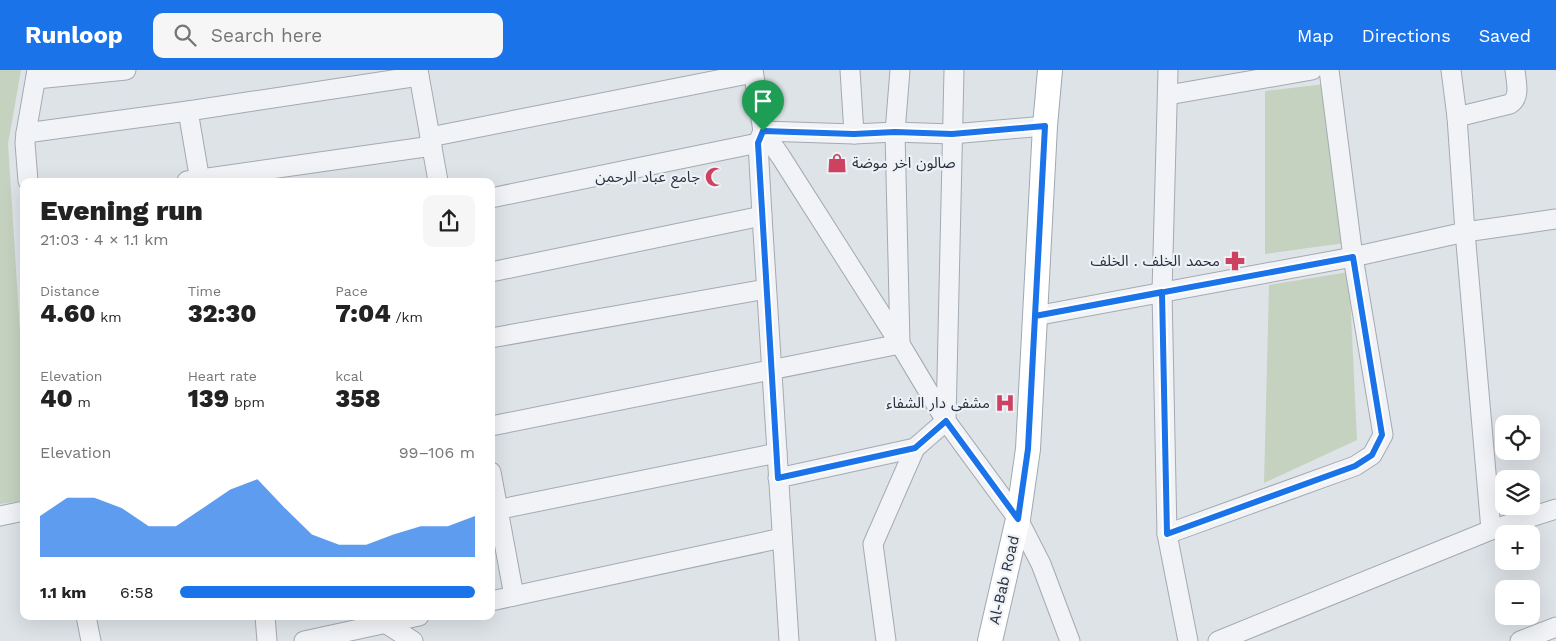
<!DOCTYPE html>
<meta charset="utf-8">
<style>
:root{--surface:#fff;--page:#f6f6f6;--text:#222;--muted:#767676;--accent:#1a73e8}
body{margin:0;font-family:"Work Sans","Noto Sans Arabic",sans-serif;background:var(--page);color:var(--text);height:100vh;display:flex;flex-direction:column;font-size:19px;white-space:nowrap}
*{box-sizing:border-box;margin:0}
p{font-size:16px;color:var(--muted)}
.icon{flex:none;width:28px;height:28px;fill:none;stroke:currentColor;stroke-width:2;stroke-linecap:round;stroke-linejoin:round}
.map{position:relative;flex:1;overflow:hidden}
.details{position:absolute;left:20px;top:108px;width:475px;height:442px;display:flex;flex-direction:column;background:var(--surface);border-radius:10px;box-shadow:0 5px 20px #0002}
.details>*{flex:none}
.tools{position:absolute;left:1495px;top:345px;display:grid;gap:10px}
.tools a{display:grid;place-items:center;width:45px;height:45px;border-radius:10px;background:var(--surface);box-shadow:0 5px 20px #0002;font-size:25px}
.pin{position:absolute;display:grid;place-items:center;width:42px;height:42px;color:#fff;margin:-51px -21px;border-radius:50% 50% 50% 0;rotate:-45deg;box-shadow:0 0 5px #0007}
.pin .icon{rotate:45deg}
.round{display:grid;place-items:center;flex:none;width:52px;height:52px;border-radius:10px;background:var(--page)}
.summary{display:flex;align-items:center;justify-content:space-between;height:85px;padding:0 20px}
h1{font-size:28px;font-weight:800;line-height:38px}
.stats{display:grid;grid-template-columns:repeat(3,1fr);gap:8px;height:85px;padding:5px 20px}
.stats div{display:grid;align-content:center}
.stats b{font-size:25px;font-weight:800}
.stats small{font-size:14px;font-weight:400}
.stats p{font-size:14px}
.chart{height:140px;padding:10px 20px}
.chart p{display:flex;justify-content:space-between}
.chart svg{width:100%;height:90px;margin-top:5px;fill:var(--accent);opacity:.7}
ul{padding:0 20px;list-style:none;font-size:16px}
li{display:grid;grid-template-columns:80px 60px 1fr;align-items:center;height:38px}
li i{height:12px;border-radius:6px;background:var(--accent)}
header{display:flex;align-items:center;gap:30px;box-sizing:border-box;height:70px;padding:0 25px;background:var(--accent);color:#fff}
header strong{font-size:24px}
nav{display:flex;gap:28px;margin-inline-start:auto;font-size:18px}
.search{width:350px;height:45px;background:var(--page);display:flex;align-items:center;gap:12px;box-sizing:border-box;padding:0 18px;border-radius:10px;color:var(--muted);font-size:19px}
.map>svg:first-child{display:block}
.green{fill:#c5d2bf}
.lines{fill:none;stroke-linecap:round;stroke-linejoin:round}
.minor-casing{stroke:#a3aab2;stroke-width:21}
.major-casing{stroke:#9ea8b3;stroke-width:26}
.minor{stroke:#f1f3f6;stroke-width:19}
.major{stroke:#fff;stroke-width:24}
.route-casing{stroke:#fff;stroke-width:10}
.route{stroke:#1a73e8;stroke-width:6}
.labels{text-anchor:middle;stroke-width:4.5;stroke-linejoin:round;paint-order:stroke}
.poi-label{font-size:15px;fill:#27313f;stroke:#eef1f5;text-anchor:end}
.street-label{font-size:15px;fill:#27313f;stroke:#eef1f5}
</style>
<header>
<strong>Runloop</strong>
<div class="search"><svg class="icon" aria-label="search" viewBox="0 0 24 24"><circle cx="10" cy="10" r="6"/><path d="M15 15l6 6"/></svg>Search here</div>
<nav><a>Map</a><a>Directions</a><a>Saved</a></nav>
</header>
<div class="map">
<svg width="1556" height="571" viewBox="0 0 1556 571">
<rect width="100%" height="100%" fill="#dee3e8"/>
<g class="green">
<polygon points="0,0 21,0 8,74 24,325 24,431 0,434"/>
<polygon points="1325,14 1345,173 1265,184 1265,21"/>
<polygon points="1349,202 1357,370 1264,413 1269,215"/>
</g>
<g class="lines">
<defs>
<g id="minor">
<polyline points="418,0 438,111"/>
<polyline points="753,0 763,61 758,73 762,146 789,571"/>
<polyline points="850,0 854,64"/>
<polyline points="1168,0 1162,222 1167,464 1188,571"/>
<polyline points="1451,0 1457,47 1465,162 1491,460"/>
<polyline points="36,9 126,0"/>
<polyline points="1168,25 1312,0"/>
<polyline points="188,41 200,111"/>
<path d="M1457 47 1510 34C1521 27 1516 12 1515 0"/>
<polyline points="763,61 781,87 900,274 946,351 1018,449 1041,494 1070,571"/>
<polyline points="763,61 854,64 895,62 952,64 1045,56"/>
<polyline points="26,63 188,41 419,6"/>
<polyline points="430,67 753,3"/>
<polyline points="28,111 25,73 26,63 37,0"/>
<polyline points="187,111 432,76"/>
<polyline points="491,128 758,73"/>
<polyline points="491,202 762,146"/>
<polyline points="1035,246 1353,187 1465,162 1556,149"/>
<polyline points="491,268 766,219"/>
<polyline points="491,356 900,274 895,62 900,0"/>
<polyline points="491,402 514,526"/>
<polyline points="778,408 915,378 946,351 954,0"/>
<polyline points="491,441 777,383"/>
<polyline points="0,446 24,441"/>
<polyline points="1167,464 1355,396 1372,385 1383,365 1353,187 1329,0"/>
<polyline points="491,531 782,468"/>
<polyline points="86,546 91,571"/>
<polyline points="265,546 267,571"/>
<polyline points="385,553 413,571"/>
<polyline points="304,571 419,546"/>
<polyline points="886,571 873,474 915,378"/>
<polyline points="1218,571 1491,460 1556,439"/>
<polyline points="1520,571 1556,557"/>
</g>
<polyline id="major" points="990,571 1018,449 1028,379 1045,56 1050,0"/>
</defs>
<use href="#minor" class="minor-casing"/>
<use href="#major" class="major-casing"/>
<use href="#minor" class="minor"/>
<use href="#major" class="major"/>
</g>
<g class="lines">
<defs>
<polyline id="route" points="763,61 758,73 778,408 915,378 946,351 1018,449 1028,379 1035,246 1353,187 1382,365 1372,385 1355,396 1167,464 1162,222 1035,246 1045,56 952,64 895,62 854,64 763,61"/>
</defs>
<use href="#route" class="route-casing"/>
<use href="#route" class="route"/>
</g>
<defs>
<symbol id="shop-bare" viewBox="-9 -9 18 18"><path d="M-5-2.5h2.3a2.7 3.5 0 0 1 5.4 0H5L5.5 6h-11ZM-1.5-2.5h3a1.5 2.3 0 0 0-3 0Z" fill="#ce4261" stroke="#eef1f5" stroke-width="2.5" paint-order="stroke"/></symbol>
<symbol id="mosque-bare" viewBox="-9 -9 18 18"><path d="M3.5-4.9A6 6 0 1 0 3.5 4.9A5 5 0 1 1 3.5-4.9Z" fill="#ce4261" stroke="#eef1f5" stroke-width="2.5" paint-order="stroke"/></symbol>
<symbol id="pharmacy-bare" viewBox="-9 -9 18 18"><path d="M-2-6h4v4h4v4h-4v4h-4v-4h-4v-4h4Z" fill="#ce4261" stroke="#eef1f5" stroke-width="2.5" paint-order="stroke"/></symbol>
<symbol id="hospital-bare" viewBox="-9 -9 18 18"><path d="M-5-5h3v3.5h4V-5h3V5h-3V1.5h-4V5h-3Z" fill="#ce4261" stroke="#eef1f5" stroke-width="2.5" paint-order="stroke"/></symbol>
</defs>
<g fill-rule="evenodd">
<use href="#shop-bare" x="823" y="79" width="28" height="28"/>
<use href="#mosque-bare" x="701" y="93" width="28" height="28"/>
<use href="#pharmacy-bare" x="1221" y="177" width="28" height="28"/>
<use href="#hospital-bare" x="991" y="319" width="28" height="28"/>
</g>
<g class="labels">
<g class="poi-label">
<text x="852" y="98" text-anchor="start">صالون اخر موضة</text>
<text x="700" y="112">جامع عباد الرحمن</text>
<text x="1220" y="196">محمد الخلف . الخلف</text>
<text x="990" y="338">مشفى دار الشفاء</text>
</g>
<g class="street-label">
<text transform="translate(1004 510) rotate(-77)" y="5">Al-Bab Road</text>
</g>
</g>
</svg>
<div class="tools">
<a><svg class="icon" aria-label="locate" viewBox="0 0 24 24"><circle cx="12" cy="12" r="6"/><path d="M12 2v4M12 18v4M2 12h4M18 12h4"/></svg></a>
<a><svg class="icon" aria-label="layers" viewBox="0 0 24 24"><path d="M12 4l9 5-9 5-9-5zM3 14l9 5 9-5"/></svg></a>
<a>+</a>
<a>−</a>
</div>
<div class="pin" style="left:763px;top:61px;background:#1e9e55"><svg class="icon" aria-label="arrive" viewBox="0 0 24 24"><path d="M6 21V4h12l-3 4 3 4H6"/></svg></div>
<section class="details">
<div class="summary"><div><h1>Evening run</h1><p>21:03 · 4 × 1.1 km</p></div><a class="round"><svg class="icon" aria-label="share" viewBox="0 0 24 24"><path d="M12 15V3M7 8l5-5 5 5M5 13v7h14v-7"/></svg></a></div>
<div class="stats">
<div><p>Distance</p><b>4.60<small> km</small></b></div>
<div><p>Time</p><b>32:30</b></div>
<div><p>Pace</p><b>7:04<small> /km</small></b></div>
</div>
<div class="stats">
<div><p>Elevation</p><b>40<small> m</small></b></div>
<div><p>Heart rate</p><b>139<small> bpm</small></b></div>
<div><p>kcal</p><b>358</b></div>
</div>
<div class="chart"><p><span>Elevation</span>99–106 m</p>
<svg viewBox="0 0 160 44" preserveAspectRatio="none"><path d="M0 44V24L10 15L20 15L30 20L40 29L50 29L60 20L70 11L80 6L90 20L100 33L110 38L120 38L130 33L140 29L150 29L160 24V44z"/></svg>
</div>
<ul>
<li><b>1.1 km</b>6:58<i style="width:100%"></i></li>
</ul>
</section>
</div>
